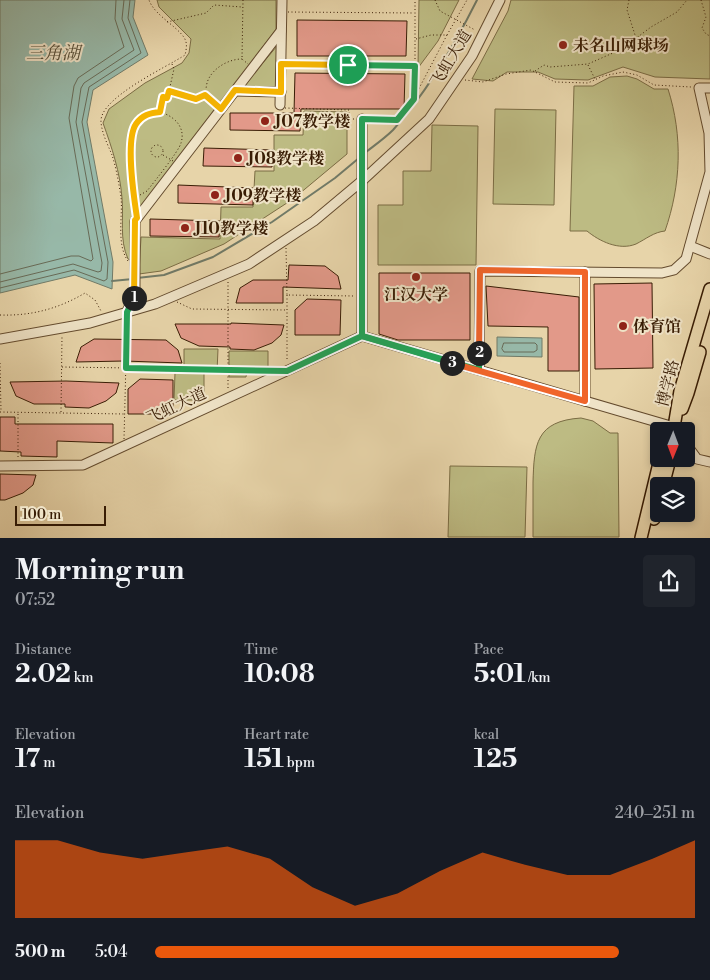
<!DOCTYPE html>
<meta charset="utf-8">
<style>
:root{--surface:#171b24;--page:#20242c;--text:#f1f3f6;--muted:#9ea1a6;--accent:#ea580c}
body{margin:0;font-family:"Libre Bodoni","Noto Serif SC",serif;background:var(--page);color:var(--text);height:100vh;display:flex;flex-direction:column;font-size:19px;white-space:nowrap}
*{box-sizing:border-box;margin:0}
p{font-size:16px;color:var(--muted)}
.icon{flex:none;width:28px;height:28px;fill:none;stroke:currentColor;stroke-width:2;stroke-linecap:round;stroke-linejoin:round}
.map{position:relative;height:538px;overflow:hidden}
.details{display:flex;flex-direction:column;background:var(--surface);flex:1}
.details>*{flex:none}
.needle{width:32px;rotate:181deg}
.fabs{position:absolute;left:650px;top:422px;display:grid;gap:10px}
.fabs a{display:grid;place-items:center;width:45px;height:45px;border-radius:5px;background:var(--surface);box-shadow:0 2px 8px #0003;font-size:25px}
.scale{position:absolute;left:15px;bottom:12px;width:91px;box-sizing:border-box;padding-left:5px;border:2px solid #391d05;border-top:0;font-size:14px;line-height:18px;white-space:nowrap;color:#391d05;-webkit-text-stroke:4px #efe3c7;paint-order:stroke}
.pin{position:absolute;display:grid;place-items:center;width:42px;height:42px;color:#fff;margin:-21px;border:2px solid #fff;border-radius:50%;box-shadow:0 1px 5px #0007}
.km{position:absolute;width:25px;height:25px;margin:-12px;border-radius:50%;background:#222;color:#fff;font-size:14px;line-height:25px;text-align:center}
.round{display:grid;place-items:center;flex:none;width:52px;height:52px;border-radius:5px;background:var(--page)}
.summary{display:flex;align-items:center;justify-content:space-between;height:85px;padding:0 15px}
h1{font-size:28px;font-weight:700;line-height:38px}
.stats{display:grid;grid-template-columns:repeat(3,1fr);gap:8px;height:85px;padding:5px 15px}
.stats div{display:grid;align-content:center}
.stats b{font-size:25px;font-weight:700}
.stats small{font-size:14px;font-weight:400}
.stats p{font-size:14px}
.chart{height:140px;padding:10px 15px}
.chart p{display:flex;justify-content:space-between}
.chart svg{width:100%;height:90px;margin-top:5px;fill:var(--accent);opacity:.7}
ul{padding:0 15px;list-style:none;font-size:16px}
li{display:grid;grid-template-columns:80px 60px 1fr;align-items:center;height:38px}
li i{height:12px;border-radius:6px;background:var(--accent)}
.map>svg:first-child{display:block}
.green{fill:#bdbb83;stroke:#7b6c44}
.water{fill:#97b8a8;stroke:#717a67}
.lines{fill:none;stroke-linecap:round;stroke-linejoin:round}
.shore{stroke:#686a56;stroke-width:1}
.stream{stroke:#717a67;stroke-width:2}
.building{fill:#e29989;stroke:#391d05}
.minor-casing{stroke:#644b2e;stroke-width:11}
.major-casing{stroke:#391d05;stroke-width:14}
.path{stroke:#391d05;stroke-width:1;stroke-dasharray:1 2.5;stroke-linecap:butt}
.minor{stroke:#efe3c7;stroke-width:9}
.major{stroke:#e7d4a9;stroke-width:11}
.split-1-casing{stroke:#fff;stroke-width:10}
.split-2-casing{stroke:#fff;stroke-width:10}
.split-3-casing{stroke:#fff;stroke-width:10}
.split-4-casing{stroke:#fff;stroke-width:10}
.split-1{stroke:#f5b400;stroke-width:6}
.split-2{stroke:#22a559;stroke-width:6}
.split-3{stroke:#f0652b;stroke-width:6}
.split-4{stroke:#22a559;stroke-width:6}
.poi-dot{fill:#8f2418;stroke:#efe3c7;stroke-width:2}
.labels{text-anchor:middle;stroke-width:4;stroke-linejoin:round;paint-order:stroke}
.poi-label{font-size:16px;font-weight:bold;fill:#391d05;stroke:#efe3c7;text-anchor:start}
.street-label{font-size:16px;fill:#391d05;stroke:#efe3c7}
.water-label{font-size:18px;font-style:italic;fill:#554c36;stroke:#efe3c7}
</style>
<div class="map">
<svg width="710" height="538" viewBox="0 0 710 538">
<rect width="100%" height="100%" fill="#e7d4a9"/>
<filter id="stains"><feTurbulence type="fractalNoise" baseFrequency=".004" numOctaves="4"/><feColorMatrix values="0 0 0 0 .2 0 0 0 0 .09 0 0 0 0 .02 0 0 0 .5 -.17"/></filter>
<radialGradient id="worn" r=".72"><stop offset=".6" stop-color="#630" stop-opacity="0"/><stop offset="1" stop-color="#630" stop-opacity=".3"/></radialGradient>
<g class="green">
<path d="M157 0H276V29L133 221V261L128 259C119 239 124 218 122 198 120 172 112 148 103 123L109 109 145 83 182 63 189 53 191 39 159 7Z"/>
<polygon points="419,0 459,0 438,41 418,68"/>
<polygon points="511,0 710,0 710,79 655,77 623,67 588,80 555,79 538,72 507,72 493,81 472,79 508,11"/>
<polygon points="277,46 276,88 242,88"/>
<path d="M627 76 637 79 654 89H668C683 136 681 185 665 231 654 232 646 239 636 244 619 251 599 241 587 231H570L574 86H593L610 77Z"/>
<polygon points="495,109 556,110 554,205 493,204"/>
<polygon points="304,111 347,112 347,154 293,199 224,244 161,271 139,274 141,237 220,239 221,207 253,207 255,171 274,171 274,135 303,135"/>
<polygon points="432,125 478,126 476,265 378,265 378,205 403,205 403,171 431,171"/>
<polygon points="184,349 218,349 217,372 184,371"/>
<polygon points="229,351 268,351 268,371 247,371 246,377 229,377"/>
<polygon points="175,373 204,373 204,400 174,400"/>
<path d="M581 418 593 421 610 433H618L619 537H533C533 519 533 501 533 483 534 444 536 421 581 418Z"/>
<polygon points="450,466 527,467 525,537 448,537"/>
</g>
<g class="water">
<polygon points="0,0 135,0 133,17 148,55 93,90 87,122 113,262 112,289 75,275 0,293"/>
<polygon points="497,337 542,338 542,357 497,356"/>
</g>
<g class="lines">
<g class="shore">
<polyline points="0,274 71,256 79,256 91,261 93,259 69,118 74,86 78,78 124,47 115,19 116,0"/>
<polyline points="0,282 73,264 98,272 101,271 102,263 76,122 81,88 84,83 134,50 122,19 124,0"/>
<polyline points="0,288 74,270 104,281 107,279 108,262 82,122 89,87 141,53 128,18 130,0"/>
<polygon points="504,343 535,343 537,345 537,350 534,352 504,352 502,349"/>
</g>
<g class="stream">
<path d="M366 152C375 145 385 138 393 130 428 91 454 46 477 0"/>
<polyline points="137,278 164,275 213,257 272,222 335,178 359,158"/>
<polyline points="112,281 133,279"/>
</g>
</g>
<g class="building">
<polygon points="297,20 407,21 406,56 297,56"/>
<polygon points="295,73 405,74 404,109 301,109 300,131 230,130 230,113 294,113"/>
<polygon points="204,148 273,150 272,167 203,166"/>
<polygon points="178,185 253,188 253,205 178,203"/>
<polygon points="150,219 220,221 219,237 150,236"/>
<polygon points="289,265 325,266 338,276 341,289 283,287 283,303 236,303 240,288 253,280 288,280"/>
<polygon points="379,273 470,273 470,340 398,340 379,334"/>
<polygon points="652,283 653,368 595,369 594,284"/>
<polygon points="486,286 579,297 579,371 548,371 548,327 488,326"/>
<polygon points="307,299 341,300 340,335 295,335 295,310"/>
<polygon points="231,323 284,325 281,335 272,343 254,350 230,349 230,347 199,346 181,338 175,324 231,324"/>
<polygon points="94,339 166,340 178,350 182,363 124,361 76,362 81,347"/>
<polygon points="140,379 173,380 173,414 128,414 128,389"/>
<polygon points="66,381 119,383 116,393 106,401 89,408 65,407 65,404 34,404 16,396 10,382"/>
<polygon points="0,417 15,417 15,424 113,424 113,443 57,441 57,457 21,456 21,452 0,451"/>
<polygon points="0,474 36,475 33,485 23,493 5,500 0,500"/>
</g>
<g class="lines">
<defs>
<g id="minor">
<polyline points="235,91 281,92"/>
<polyline points="280,105 282,0"/>
<polyline points="690,246 710,254"/>
<polyline points="127,312 135,293 135,221 281,31"/>
<polyline points="362,336 362,119"/>
<polyline points="0,339 90,323 155,304 249,264 314,221 363,180 429,119 472,56 500,0"/>
<polyline points="479,370 480,271 662,273 674,270 686,259 710,172 709,133 699,88 710,88"/>
<polyline points="585,401 585,272"/>
<polyline points="686,444 697,459 710,462"/>
<polyline points="0,466 83,465 362,336 674,427 677,431"/>
</g>
<g id="major">
<polyline points="682,409 688,393 700,352"/>
<polyline points="672,431 674,427 680,391 710,289"/>
<polyline points="663,486 670,459"/>
<polyline points="654,519 659,500"/>
<polyline points="641,538 660,459"/>
</g>
</defs>
<use href="#minor" class="minor-casing"/>
<use href="#major" class="major-casing"/>
<g class="path">
<polyline points="243,0 242,59 248,64"/>
<polyline points="435,0 440,11 475,30"/>
<polyline points="629,0 627,10 636,38"/>
<polyline points="701,0 706,17 702,28 706,34 710,36"/>
<polyline points="288,12 414,13"/>
<polyline points="167,22 206,13 214,5 242,7"/>
<polyline points="416,39 431,35 447,35 467,0"/>
<path d="M172 64 174 69 169 91 197 99 205 95C206 91 206 87 207 83 211 69 228 59 242 59"/>
<polyline points="289,64 415,66 415,0"/>
<polyline points="588,65 595,79"/>
<polyline points="535,71 544,65 550,67 588,64 622,49 651,27 677,12 687,0"/>
<polyline points="465,80 483,82 506,74 531,70 555,82 588,83 603,76 623,72 637,75 654,85 691,87"/>
<polyline points="206,96 216,105"/>
<polyline points="414,98 447,35"/>
<polyline points="285,108 349,110 349,119 354,119"/>
<polyline points="368,119 397,120 414,99 415,66"/>
<circle cx="157" cy="151" r="6"/>
<polyline points="163,155 173,161"/>
<path d="M133 195H140L147 191C154 182 179 151 181 143 186 127 174 116 160 112L163 97 167 98 169 91"/>
<path d="M135 207C132 189 127 139 136 124 141 115 150 113 159 112"/>
<polyline points="286,248 287,295 354,296"/>
<path d="M128 261C116 244 123 216 121 197 119 184 116 167 112 155 108 145 102 134 101 122 99 98 167 67 185 55 186 51 187 46 186 42 183 29 155 17 149 0"/>
<polyline points="228,282 228,390"/>
<polyline points="287,295 287,361"/>
<polyline points="177,302 192,309 286,310"/>
<path d="M0 315C31 316 58 309 85 293L95 300 101 311"/>
<polyline points="0,363 1,411"/>
<polyline points="62,367 268,370"/>
<polyline points="0,412 124,414"/>
<polyline points="61,412 62,336"/>
<polyline points="124,439 127,320"/>
<polyline points="18,457 18,412"/>
</g>
<use href="#minor" class="minor"/>
<use href="#major" class="major"/>
</g>
<g class="lines">
<defs>
<path id="split-1" d="M134 298 135 220 137 218C134 198 125 140 136 124 142 115 150 113 160 112L163 97 167 98 169 91 196 99 205 95 221 109 235 90 281 92V64L348 65"/>
<polyline id="split-2" points="134,298 127,312 126,368 287,371 362,336 479,370 479,353"/>
<polyline id="split-3" points="452,363 585,401 585,272 480,270 479,353"/>
<polyline id="split-4" points="348,65 415,66 414,99 397,120 362,119 362,336 452,363"/>
</defs>
<use href="#split-1" class="split-1-casing"/>
<use href="#split-2" class="split-2-casing"/>
<use href="#split-3" class="split-3-casing"/>
<use href="#split-4" class="split-4-casing"/>
<use href="#split-1" class="split-1"/>
<use href="#split-2" class="split-2"/>
<use href="#split-3" class="split-3"/>
<use href="#split-4" class="split-4"/>
</g>
<g class="poi-dot">
<circle cx="563" cy="45" r="5"/>
<circle cx="265" cy="121" r="5"/>
<circle cx="238" cy="158" r="5"/>
<circle cx="215" cy="195" r="5"/>
<circle cx="185" cy="228" r="5"/>
<circle cx="416" cy="277" r="5"/>
<circle cx="623" cy="326" r="5"/>
</g>
<g class="labels">
<g class="poi-label">
<text x="573" y="51">未名山网球场</text>
<text x="275" y="127">J07教学楼</text>
<text x="248" y="164">J08教学楼</text>
<text x="225" y="201">J09教学楼</text>
<text x="195" y="234">J10教学楼</text>
<text x="416" y="300" text-anchor="middle">江汉大学</text>
<text x="633" y="332">体育馆</text>
</g>
<g class="street-label">
<text transform="translate(450 58) rotate(-59)" y="6">飞虹大道</text>
<text transform="translate(667 383) rotate(-76)" y="6">博学路</text>
<text transform="translate(176 405) rotate(-25)" y="6">飞虹大道</text>
</g>
<g class="water-label">
<text x="53" y="59">三角湖</text>
</g>
</g>
<rect width="100%" height="100%" filter="url(#stains)"/>
<rect width="100%" height="100%" fill="url(#worn)"/>
</svg>
<div class="fabs">
<a><svg class="needle" viewBox="-14 -14 28 28"><path d="M0-13l5 13h-10z" fill="#e53935"/><path d="M0 13l5-13h-10z" fill="#9ea1a6"/></svg></a>
<a><svg class="icon" aria-label="layers" viewBox="0 0 24 24"><path d="M12 4l9 5-9 5-9-5zM3 14l9 5 9-5"/></svg></a>
</div>
<div class="scale">100 m</div>
<div class="pin" style="left:348px;top:65px;background:#1e9e55"><svg class="icon" aria-label="arrive" viewBox="0 0 24 24"><path d="M6 21V4h12l-3 4 3 4H6"/></svg></div>
<b class="km" style="left:134px;top:298px">1</b>
<b class="km" style="left:479px;top:353px">2</b>
<b class="km" style="left:452px;top:363px">3</b>
</div>
<section class="details">
<div class="summary"><div><h1>Morning run</h1><p>07:52</p></div><a class="round"><svg class="icon" aria-label="share" viewBox="0 0 24 24"><path d="M12 15V3M7 8l5-5 5 5M5 13v7h14v-7"/></svg></a></div>
<div class="stats">
<div><p>Distance</p><b>2.02<small> km</small></b></div>
<div><p>Time</p><b>10:08</b></div>
<div><p>Pace</p><b>5:01<small> /km</small></b></div>
</div>
<div class="stats">
<div><p>Elevation</p><b>17<small> m</small></b></div>
<div><p>Heart rate</p><b>151<small> bpm</small></b></div>
<div><p>kcal</p><b>125</b></div>
</div>
<div class="chart"><p><span>Elevation</span>240–251 m</p>
<svg viewBox="0 0 160 44" preserveAspectRatio="none"><path d="M0 44V6L10 6L20 12L30 15L40 12L50 9L60 15L70 29L80 38L90 32L100 21L110 12L120 18L130 23L140 23L150 15L160 6V44z"/></svg>
</div>
<ul>
<li><b>500 m</b>5:04<i style="width:86%"></i></li>
</ul>
</section>
